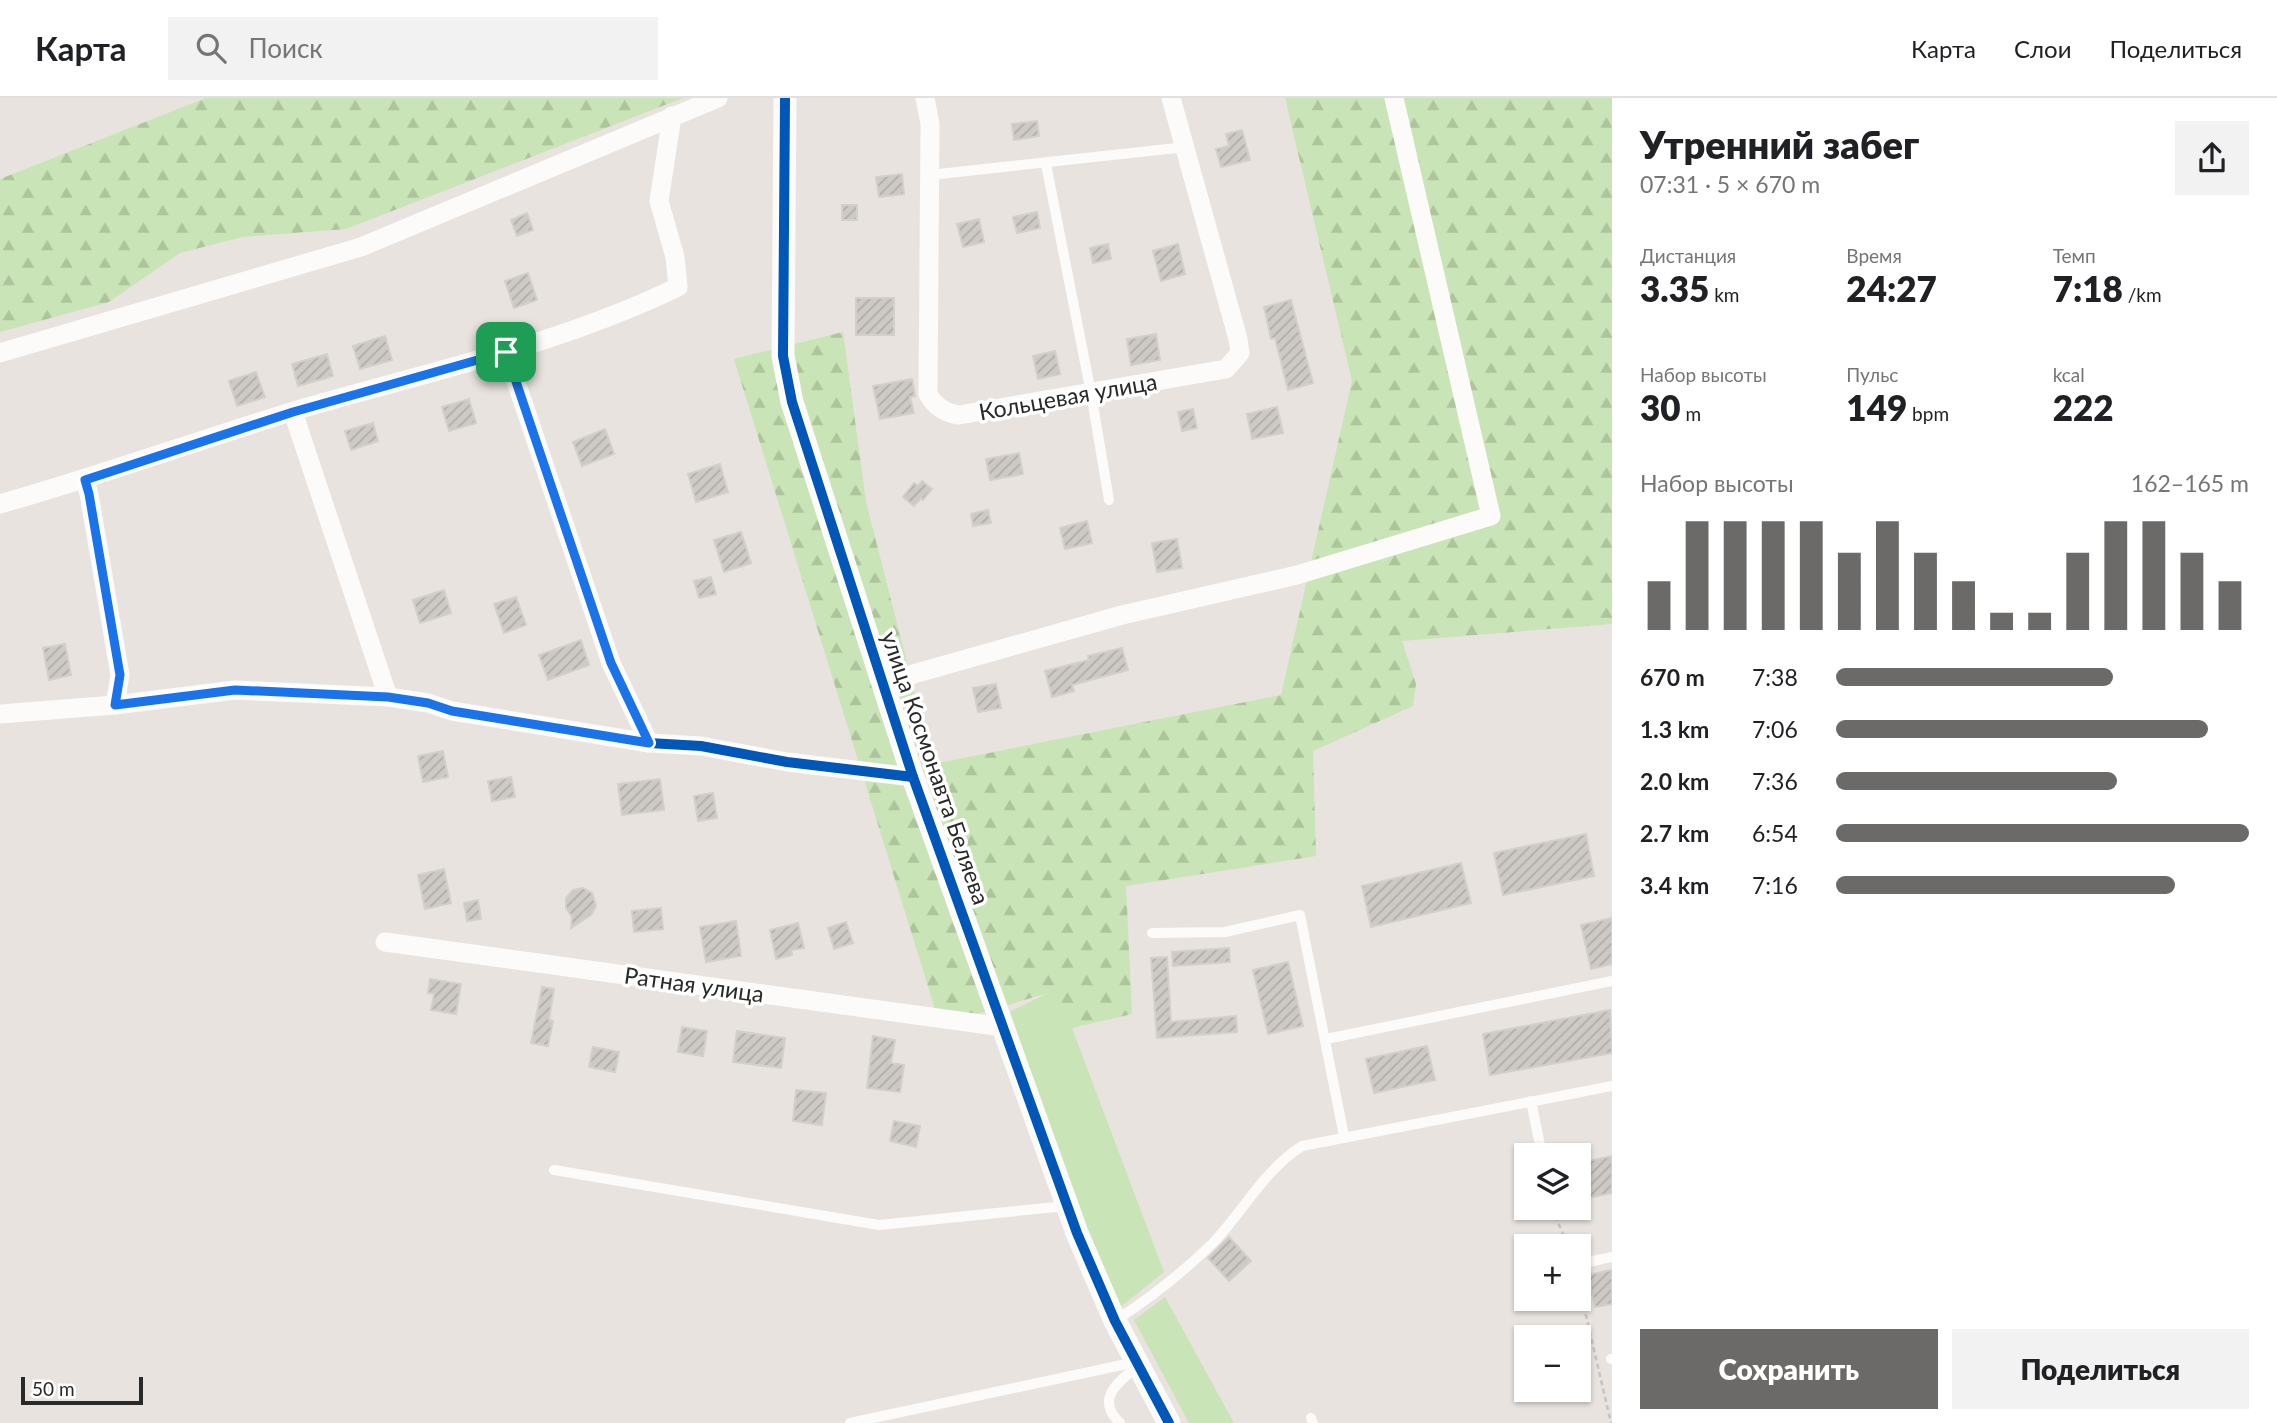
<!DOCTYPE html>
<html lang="ru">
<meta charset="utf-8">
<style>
:root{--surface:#fff;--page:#f2f2f2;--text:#202124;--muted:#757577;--line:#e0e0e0;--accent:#6c6a68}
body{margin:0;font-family:Lato,sans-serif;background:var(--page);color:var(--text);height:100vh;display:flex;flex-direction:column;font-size:26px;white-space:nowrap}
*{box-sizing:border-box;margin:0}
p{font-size:23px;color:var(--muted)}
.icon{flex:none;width:38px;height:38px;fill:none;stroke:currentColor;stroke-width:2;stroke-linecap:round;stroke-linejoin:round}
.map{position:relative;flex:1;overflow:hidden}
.sheet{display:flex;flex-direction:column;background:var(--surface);width:665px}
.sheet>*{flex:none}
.tools{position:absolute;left:1514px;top:1045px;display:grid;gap:14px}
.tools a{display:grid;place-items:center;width:77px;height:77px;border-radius:0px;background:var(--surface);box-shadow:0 2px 5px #0004;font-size:35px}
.scale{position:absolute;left:21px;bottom:18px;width:122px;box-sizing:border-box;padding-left:7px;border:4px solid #292929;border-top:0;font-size:19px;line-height:24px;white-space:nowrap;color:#292929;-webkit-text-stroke:5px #fff;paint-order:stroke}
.pin{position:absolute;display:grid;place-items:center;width:60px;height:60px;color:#fff;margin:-30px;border-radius:14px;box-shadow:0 4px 10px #0006}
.round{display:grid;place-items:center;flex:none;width:74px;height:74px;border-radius:0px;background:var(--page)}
.summary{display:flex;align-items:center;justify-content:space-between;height:119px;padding:0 28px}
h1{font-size:38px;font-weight:800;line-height:52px}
.figures{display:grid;grid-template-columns:repeat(3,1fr);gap:10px;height:119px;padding:7px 28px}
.figures div{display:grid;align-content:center}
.figures b{font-size:35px;font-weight:800}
.figures small{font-size:19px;font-weight:400}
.figures p{font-size:19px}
.chart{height:196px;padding:14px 28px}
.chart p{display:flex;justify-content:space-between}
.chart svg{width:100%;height:126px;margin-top:7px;stroke:var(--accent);stroke-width:6}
.action{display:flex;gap:14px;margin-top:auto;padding:14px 28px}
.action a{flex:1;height:80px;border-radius:0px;background:var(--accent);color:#fff;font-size:28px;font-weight:800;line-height:80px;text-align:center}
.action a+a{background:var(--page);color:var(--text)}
ul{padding:0 28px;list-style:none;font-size:23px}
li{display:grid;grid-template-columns:112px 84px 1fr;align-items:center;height:52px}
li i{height:18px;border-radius:9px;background:var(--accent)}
header{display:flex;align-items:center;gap:42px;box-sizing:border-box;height:98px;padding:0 35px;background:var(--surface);border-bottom:2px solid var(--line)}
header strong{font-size:33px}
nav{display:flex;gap:38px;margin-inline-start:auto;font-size:24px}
.search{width:490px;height:63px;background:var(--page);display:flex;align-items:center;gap:18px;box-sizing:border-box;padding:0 24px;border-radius:0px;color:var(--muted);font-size:26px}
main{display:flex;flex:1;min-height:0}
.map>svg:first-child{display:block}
.grass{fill:#c9e4b6}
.forest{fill:url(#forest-firs)}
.building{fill:url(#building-hatch);stroke:#d3cfca;stroke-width:2}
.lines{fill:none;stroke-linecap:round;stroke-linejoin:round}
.path{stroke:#c4c4c3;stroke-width:2.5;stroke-dasharray:5 3.5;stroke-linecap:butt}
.service{stroke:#fcfbfa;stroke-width:10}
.minor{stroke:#fcfbfa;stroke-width:19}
.tertiary{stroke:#fcfbfa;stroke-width:23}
.cycleway-casing{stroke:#fff;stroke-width:15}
.cycleway{stroke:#0057b8;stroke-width:10}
.route-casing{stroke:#fff;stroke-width:14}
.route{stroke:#1a73e8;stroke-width:9}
.labels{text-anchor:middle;stroke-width:7;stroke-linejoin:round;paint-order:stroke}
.street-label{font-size:23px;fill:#292929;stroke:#fff}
</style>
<header>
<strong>Карта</strong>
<div class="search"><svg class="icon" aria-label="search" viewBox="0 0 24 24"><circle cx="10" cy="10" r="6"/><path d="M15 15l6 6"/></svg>Поиск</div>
<nav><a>Карта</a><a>Слои</a><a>Поделиться</a></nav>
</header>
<main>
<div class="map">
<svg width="1612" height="1325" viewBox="0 0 1612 1325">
<defs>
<pattern id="forest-firs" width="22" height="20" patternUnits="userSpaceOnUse" patternTransform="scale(1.75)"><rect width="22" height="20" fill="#c9e4b6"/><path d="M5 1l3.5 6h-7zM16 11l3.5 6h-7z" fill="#adc49c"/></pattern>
<pattern id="building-hatch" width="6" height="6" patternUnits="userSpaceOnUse" patternTransform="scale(1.75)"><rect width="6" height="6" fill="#cdc9c5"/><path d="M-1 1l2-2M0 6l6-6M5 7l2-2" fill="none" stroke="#b0ada9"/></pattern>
</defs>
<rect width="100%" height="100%" fill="#e8e3de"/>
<g class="grass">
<polygon points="1048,895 1072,930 1164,1174 1118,1211 1076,1107 1005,916"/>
<polygon points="1165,1199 1234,1325 1189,1325 1134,1222"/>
</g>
<g class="forest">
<polygon points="206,0 683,0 346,131 242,139 180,155 109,204 0,234 0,81"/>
<polygon points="1285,0 1612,0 1612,526 1402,543 1416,586 1413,608 1313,653 1316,758 1126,788 1132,916 1072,930 1048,895 940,927 734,261 843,234 866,404 933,666 1281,597 1352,283"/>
</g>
<g class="building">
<polygon points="1037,23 1039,38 1014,42 1012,26"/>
<polygon points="1242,32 1250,62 1221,69 1216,51 1229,48 1226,36"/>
<polygon points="902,76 904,96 879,99 876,79"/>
<rect x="842" y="107" width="15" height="15"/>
<polygon points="1037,114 1040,130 1017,135 1013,119"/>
<polygon points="527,115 533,132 517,138 511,122"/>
<polygon points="979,121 984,144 963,149 957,126"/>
<polygon points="1108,146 1111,161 1093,165 1090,150"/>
<polygon points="1178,146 1185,176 1161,183 1153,153"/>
<polygon points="528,175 537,202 514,210 505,183"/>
<rect x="856" y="200" width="38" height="37"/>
<polygon points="1291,202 1313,285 1288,292 1275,240 1271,241 1264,209"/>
<polygon points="1156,236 1160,262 1131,267 1127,241"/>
<polygon points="385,238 392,262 360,271 353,248"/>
<polygon points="1055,253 1060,276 1038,281 1033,258"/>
<polygon points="327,256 333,278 298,288 292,266"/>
<polygon points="256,274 265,299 237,308 229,283"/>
<polygon points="912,281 915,298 910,299 914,315 880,321 873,288"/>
<polygon points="469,301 476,325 449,333 442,309"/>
<polygon points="1277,309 1283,335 1252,341 1247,316"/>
<polygon points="1193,311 1197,330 1182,333 1178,314"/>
<polygon points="373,325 378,343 351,352 345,333"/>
<polygon points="605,331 614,356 582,368 573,344"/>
<polygon points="1019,355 1023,376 990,382 986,361"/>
<polygon points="720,366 728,394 696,404 688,376"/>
<polygon points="922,383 932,391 923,402 921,400 914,408 903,399 914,385 918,388"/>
<polygon points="988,412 991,425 973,428 971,416"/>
<polygon points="1087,423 1092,445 1065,451 1060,430"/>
<polygon points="741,434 751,465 724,474 714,442"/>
<polygon points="1177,441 1182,470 1157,474 1152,445"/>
<polygon points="711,479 716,496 699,500 694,483"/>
<polygon points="444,492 451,515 420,525 413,502"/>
<polygon points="516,499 526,527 504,535 494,506"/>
<polygon points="581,542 589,567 548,582 539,557"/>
<polygon points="65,546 71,577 49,582 43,550"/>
<polygon points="1122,550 1128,572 1072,587 1074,593 1052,599 1045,573 1089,562 1088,558"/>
<polygon points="996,586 1001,610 978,614 973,590"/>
<polygon points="443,653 448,679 423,684 418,658"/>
<polygon points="511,679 515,699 492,703 488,683"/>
<polygon points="660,681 664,712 622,717 618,686"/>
<polygon points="713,695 717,720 698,723 694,698"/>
<polygon points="1586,736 1594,778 1503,797 1494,755"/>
<polygon points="1461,765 1471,805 1371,829 1362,788"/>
<polygon points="444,771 451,805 425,811 418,777"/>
<polygon points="583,790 592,795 596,808 591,817 571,830 572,819 566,810 566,800 573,792"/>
<polygon points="478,802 481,821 467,823 464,805"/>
<polygon points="661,810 663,831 634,834 632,813"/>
<polygon points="1612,820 1612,866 1591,871 1581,827"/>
<polygon points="736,823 741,858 706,864 700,829"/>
<polygon points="846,824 853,845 834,851 828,830"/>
<polygon points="798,825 804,850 791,852 792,857 776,861 770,832"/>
<polygon points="1229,850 1230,864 1173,868 1172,854"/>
<polygon points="1167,859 1171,924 1236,918 1237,934 1157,940 1151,860"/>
<polygon points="1288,864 1303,928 1268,936 1253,872"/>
<polygon points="430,881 461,886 456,916 431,912 434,896 428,895"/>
<polygon points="542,889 554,891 549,922 553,923 548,948 531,945"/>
<polygon points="1610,912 1612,955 1490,977 1483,936"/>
<polygon points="682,929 707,933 703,958 678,954"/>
<polygon points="737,933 785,940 781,970 733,964"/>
<polygon points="873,938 895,942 891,965 904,967 900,994 867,990"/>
<polygon points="1427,948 1435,982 1374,995 1366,961"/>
<polygon points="593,949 619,954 615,974 589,969"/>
<polygon points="796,992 826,995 822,1027 793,1023"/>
<polygon points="894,1023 920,1028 916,1049 890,1043"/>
<polygon points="1612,1058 1612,1095 1578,1102 1578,1065"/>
<polygon points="1229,1139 1251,1163 1229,1183 1208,1160"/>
<polygon points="1612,1172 1612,1206 1595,1209 1588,1177"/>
</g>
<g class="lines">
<g class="path">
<polyline points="1552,1110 1568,1148"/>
<polyline points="1578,1183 1611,1325"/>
</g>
<g class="service">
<polyline points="1046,66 1091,295 1109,402"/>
<polyline points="930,77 1186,49"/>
<polyline points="1152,835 1225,834 1300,817 1344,1038"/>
<polyline points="1326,941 1612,883"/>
<polyline points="1531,1003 1542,1057"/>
<polyline points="554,1072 879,1127 1066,1108"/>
<polyline points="1588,1164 1612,1159"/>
<path d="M1116 1222C1149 1201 1183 1174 1212 1146 1243 1114 1264 1072 1302 1048L1612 988"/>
<polyline points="1611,1261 1612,1261"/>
<polyline points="1311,1320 1313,1325"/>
<polyline points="850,1325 1136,1264"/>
<path d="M1120 1325C1095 1301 1117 1285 1138 1268"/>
</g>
<g class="minor">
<path d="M925 0 930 26 928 296C935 309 945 315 959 317L1226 271 1240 255 1238 241 1171 0"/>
<polyline points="506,254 611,565 649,645"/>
<polyline points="0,255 361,149 718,0"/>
<polyline points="293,314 388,599"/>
<polyline points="85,382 89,396 120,577 115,607 235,592 388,599 428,605 452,613 649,645 701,648 787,664 913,679"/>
<path d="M0 406C99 378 196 343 294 313 423 275 556 248 678 189L675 159 659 103 672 18"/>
<polyline points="910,577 1122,517 1297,477 1491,418 1394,0"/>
<polyline points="0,616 115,607"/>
<polyline points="385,844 1003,929"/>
</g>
<polyline class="tertiary" points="785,0 783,258 792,304 913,679 1077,1135 1115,1223 1169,1325"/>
<defs>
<g id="cycleway">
<polyline points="785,0 783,258 792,304 913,679 1077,1135 1115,1223 1169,1325"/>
<polyline points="85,382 89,396 120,577 115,607 235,592 388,599 428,605 452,613 649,645 701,648 787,664 913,679"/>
</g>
</defs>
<use href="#cycleway" class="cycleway-casing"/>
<use href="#cycleway" class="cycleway"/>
</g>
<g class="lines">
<defs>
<polygon id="route" points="506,254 611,565 649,645 452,613 428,605 388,599 235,592 115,607 120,577 89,396 85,382 293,314"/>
</defs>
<use href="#route" class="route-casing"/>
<use href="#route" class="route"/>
</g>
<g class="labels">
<g class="street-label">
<text transform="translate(1068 299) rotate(-10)" y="8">Кольцевая улица</text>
<text transform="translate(935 670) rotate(71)" y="8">улица Космонавта Беляева</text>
<text transform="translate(694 887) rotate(8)" y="8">Ратная улица</text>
</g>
</g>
</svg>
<div class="tools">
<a><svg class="icon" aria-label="layers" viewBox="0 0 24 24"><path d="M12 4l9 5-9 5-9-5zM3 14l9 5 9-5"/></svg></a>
<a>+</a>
<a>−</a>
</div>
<div class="scale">50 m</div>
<div class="pin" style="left:506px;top:254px;background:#1e9e55"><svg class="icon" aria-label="arrive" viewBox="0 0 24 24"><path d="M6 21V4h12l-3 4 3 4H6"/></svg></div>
</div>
<section class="sheet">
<div class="summary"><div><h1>Утренний забег</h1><p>07:31 · 5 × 670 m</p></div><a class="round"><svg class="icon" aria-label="share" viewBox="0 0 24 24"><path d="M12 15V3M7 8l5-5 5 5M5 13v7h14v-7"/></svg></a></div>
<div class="figures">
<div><p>Дистанция</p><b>3.35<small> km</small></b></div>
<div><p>Время</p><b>24:27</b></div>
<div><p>Темп</p><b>7:18<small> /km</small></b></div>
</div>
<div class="figures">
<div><p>Набор высоты</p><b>30<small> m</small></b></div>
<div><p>Пульс</p><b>149<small> bpm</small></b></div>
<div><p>kcal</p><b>222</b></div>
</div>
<div class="chart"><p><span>Набор высоты</span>162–165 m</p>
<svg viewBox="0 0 160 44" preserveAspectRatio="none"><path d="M5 44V27M15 44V6M25 44V6M35 44V6M45 44V6M55 44V17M65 44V6M75 44V17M85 44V27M95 44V38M105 44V38M115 44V17M125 44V6M135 44V6M145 44V17M155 44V27"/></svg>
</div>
<ul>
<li><b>670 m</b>7:38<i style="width:67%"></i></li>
<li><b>1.3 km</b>7:06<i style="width:90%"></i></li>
<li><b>2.0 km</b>7:36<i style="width:68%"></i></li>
<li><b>2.7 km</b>6:54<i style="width:100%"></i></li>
<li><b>3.4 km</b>7:16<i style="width:82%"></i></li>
</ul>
<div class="action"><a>Сохранить</a><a>Поделиться</a></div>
</section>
</main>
